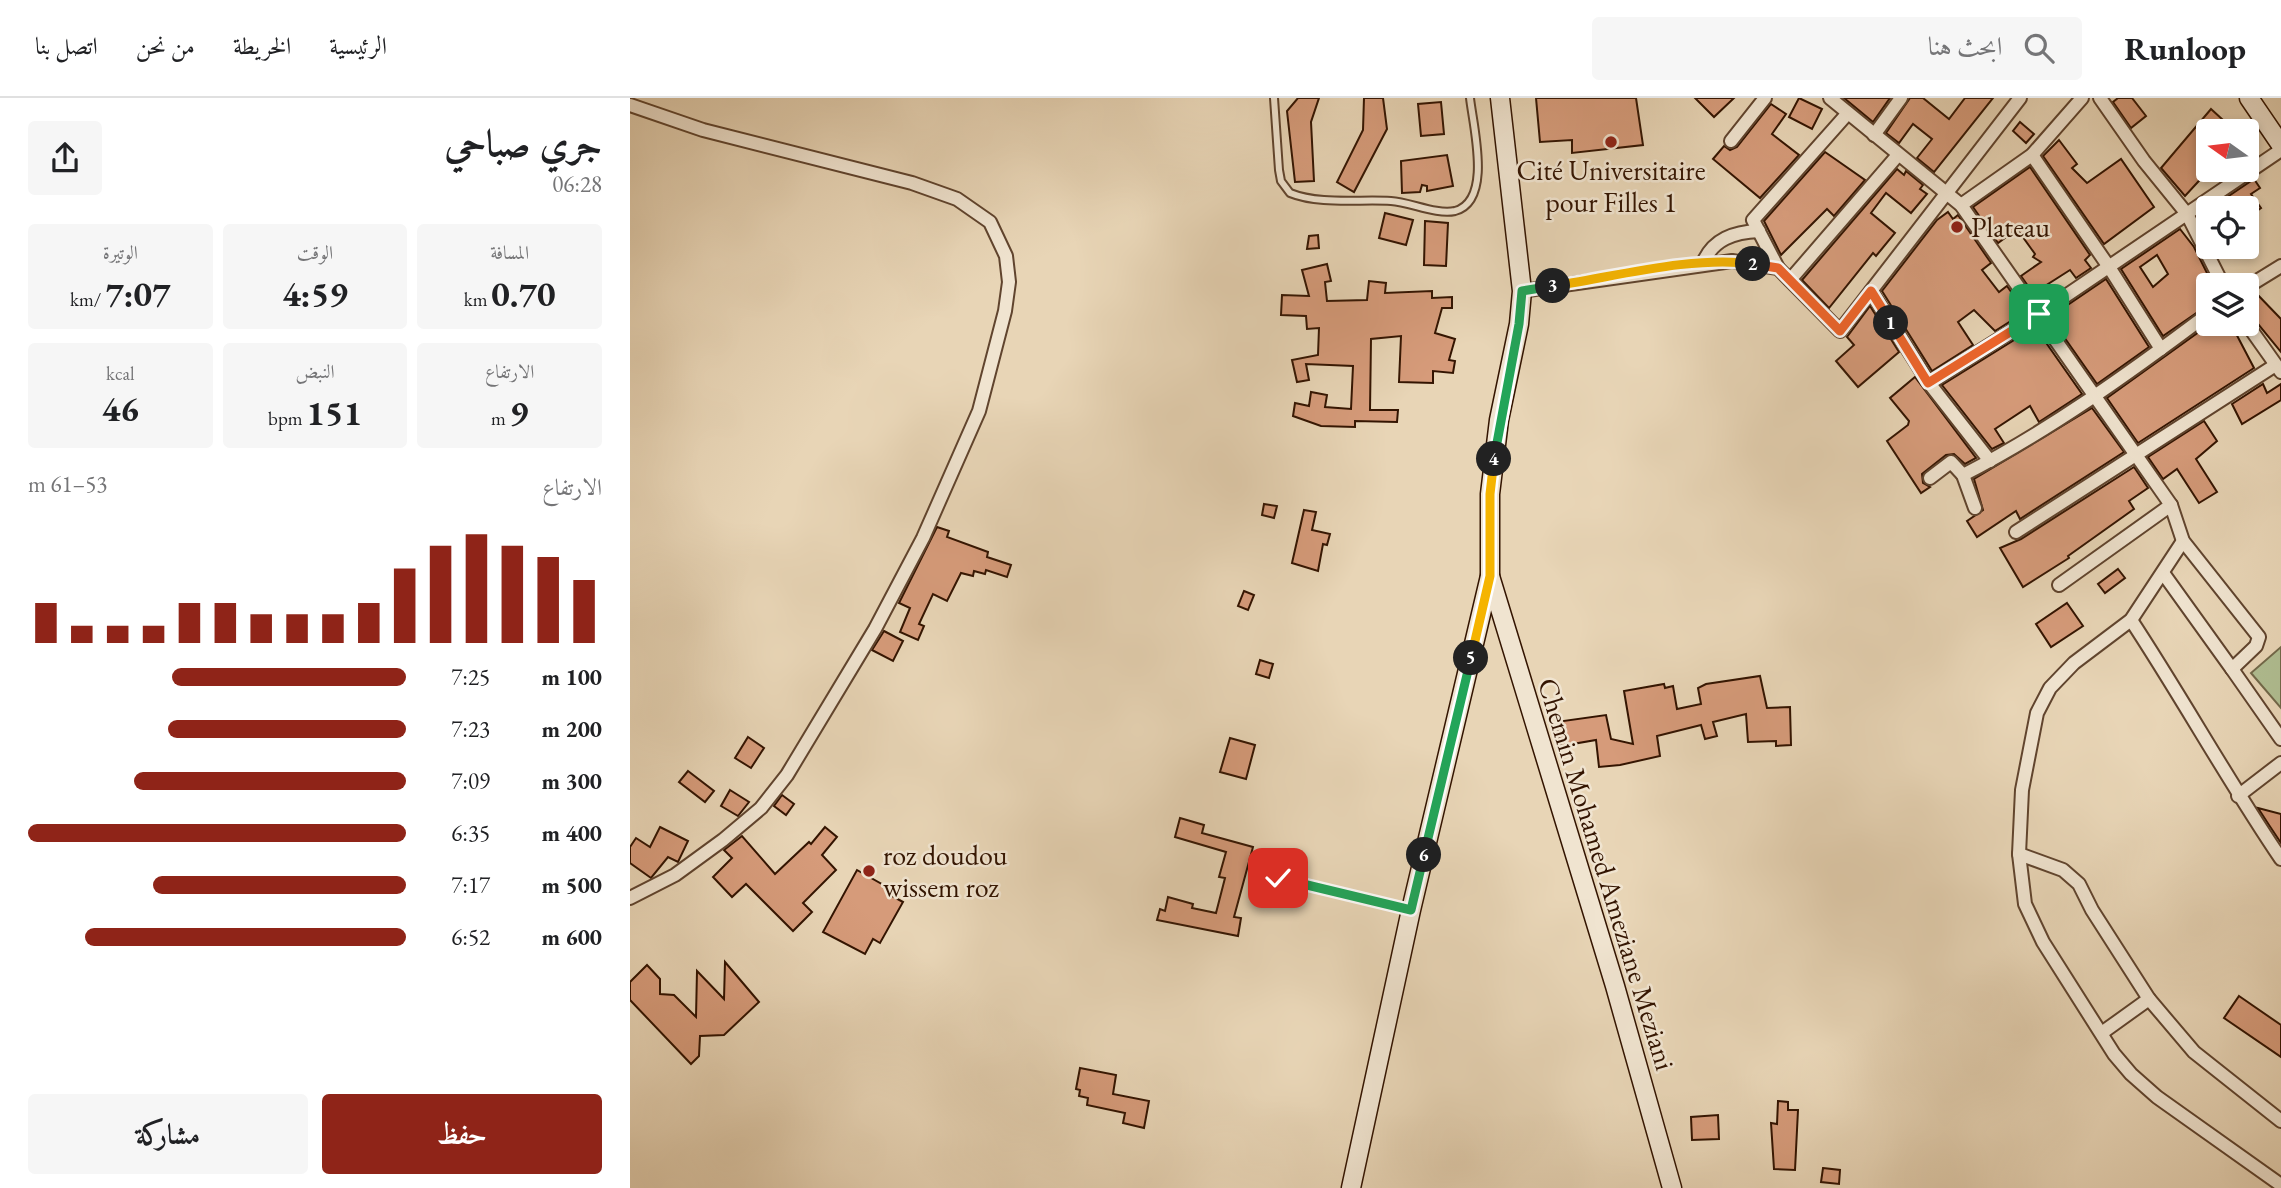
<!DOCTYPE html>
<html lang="ar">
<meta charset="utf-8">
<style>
:root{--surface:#fff;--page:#f6f6f6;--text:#202124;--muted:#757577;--line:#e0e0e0;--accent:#8f2418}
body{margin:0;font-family:"EB Garamond",Amiri,serif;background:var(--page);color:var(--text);direction:rtl;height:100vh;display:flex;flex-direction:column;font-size:26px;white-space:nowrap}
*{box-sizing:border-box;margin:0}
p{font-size:23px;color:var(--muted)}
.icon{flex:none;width:38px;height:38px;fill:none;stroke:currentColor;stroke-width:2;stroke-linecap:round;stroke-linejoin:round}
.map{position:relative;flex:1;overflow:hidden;direction:ltr}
.side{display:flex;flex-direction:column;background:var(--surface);width:630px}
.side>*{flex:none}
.needle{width:46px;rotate:284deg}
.buttons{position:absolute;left:1566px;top:21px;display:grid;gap:14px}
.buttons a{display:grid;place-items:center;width:63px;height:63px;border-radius:7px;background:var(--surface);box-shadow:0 4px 10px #0003;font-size:35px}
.pin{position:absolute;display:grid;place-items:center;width:60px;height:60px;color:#fff;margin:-30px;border-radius:14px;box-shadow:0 4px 10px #0006}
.km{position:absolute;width:35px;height:35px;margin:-18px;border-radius:50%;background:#222;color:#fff;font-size:19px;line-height:35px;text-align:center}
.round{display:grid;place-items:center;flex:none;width:74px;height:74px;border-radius:7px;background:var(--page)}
.headline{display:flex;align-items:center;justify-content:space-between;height:119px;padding:0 28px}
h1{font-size:38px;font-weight:700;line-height:52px}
.stats{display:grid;grid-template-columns:repeat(3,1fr);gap:10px;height:119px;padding:7px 28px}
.stats div{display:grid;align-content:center;border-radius:7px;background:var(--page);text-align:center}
.stats b{font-size:35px;font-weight:700}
.stats small{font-size:19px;font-weight:400}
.stats p{font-size:19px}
.chart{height:196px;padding:14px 28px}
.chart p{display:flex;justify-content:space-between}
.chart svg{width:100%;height:126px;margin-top:7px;stroke:var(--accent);stroke-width:6}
.button{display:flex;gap:14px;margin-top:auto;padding:14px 28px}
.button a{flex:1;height:80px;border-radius:7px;background:var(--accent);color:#fff;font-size:28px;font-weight:700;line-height:80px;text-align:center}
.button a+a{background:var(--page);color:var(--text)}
ul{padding:0 28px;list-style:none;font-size:23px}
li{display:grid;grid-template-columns:112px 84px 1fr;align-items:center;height:52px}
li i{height:18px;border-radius:9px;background:var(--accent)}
header{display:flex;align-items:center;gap:42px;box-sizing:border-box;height:98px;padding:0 35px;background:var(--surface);border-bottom:2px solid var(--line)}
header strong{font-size:33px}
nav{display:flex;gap:38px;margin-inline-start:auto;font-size:24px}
.search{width:490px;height:63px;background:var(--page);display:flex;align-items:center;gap:18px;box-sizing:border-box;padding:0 24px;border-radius:7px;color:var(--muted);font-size:26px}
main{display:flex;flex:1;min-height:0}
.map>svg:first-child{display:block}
.green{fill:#b0be92;stroke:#72694a;stroke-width:2}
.building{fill:#d69b7a;stroke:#331401;stroke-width:2;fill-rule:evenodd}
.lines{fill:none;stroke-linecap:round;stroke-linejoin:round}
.lane-casing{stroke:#60442e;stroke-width:10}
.street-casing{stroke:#60442e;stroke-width:16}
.secondary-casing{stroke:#331401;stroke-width:21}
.lane{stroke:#f0e4d0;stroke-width:6}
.street{stroke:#f0e4d0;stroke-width:12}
.secondary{stroke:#f0e4d0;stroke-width:18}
.split-1-casing{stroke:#fff;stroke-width:14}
.split-2-casing{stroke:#fff;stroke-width:14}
.split-3-casing{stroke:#fff;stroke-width:14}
.split-4-casing{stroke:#fff;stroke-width:14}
.split-5-casing{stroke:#fff;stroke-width:14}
.split-6-casing{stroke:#fff;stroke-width:14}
.split-7-casing{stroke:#fff;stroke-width:14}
.split-1{stroke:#f0652b;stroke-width:9}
.split-2{stroke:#f0652b;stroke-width:9}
.split-3{stroke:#f5b400;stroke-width:9}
.split-4{stroke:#22a559;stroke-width:9}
.split-5{stroke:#f5b400;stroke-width:9}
.split-6{stroke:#22a559;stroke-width:9}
.split-7{stroke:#22a559;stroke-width:9}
.poi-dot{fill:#8f2418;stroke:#f0e4d0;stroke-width:2.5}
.labels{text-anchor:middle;stroke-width:5;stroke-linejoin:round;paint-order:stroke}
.poi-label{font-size:28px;fill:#331401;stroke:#f0e4d0;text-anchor:start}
.street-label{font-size:28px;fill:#331401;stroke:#f0e4d0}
</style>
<header>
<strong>Runloop</strong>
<div class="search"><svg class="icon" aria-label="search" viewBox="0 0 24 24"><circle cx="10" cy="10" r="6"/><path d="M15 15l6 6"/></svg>ابحث هنا</div>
<nav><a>الرئيسية</a><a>الخريطة</a><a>من نحن</a><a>اتصل بنا</a></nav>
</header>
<main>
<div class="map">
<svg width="1651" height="1090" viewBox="0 0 1651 1090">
<rect width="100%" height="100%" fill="#e8d5b6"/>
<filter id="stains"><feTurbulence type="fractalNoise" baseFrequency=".00286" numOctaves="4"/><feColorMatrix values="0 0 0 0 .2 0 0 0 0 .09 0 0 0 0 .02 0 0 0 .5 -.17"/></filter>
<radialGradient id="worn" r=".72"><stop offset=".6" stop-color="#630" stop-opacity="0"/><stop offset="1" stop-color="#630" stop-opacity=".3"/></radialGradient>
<polygon class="green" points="1651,549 1651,610 1621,575"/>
<g class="building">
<polygon points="668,0 689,0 681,24 684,83 665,84 657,13"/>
<polygon points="734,0 753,0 757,31 724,94 707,84 733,32"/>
<polygon points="906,0 1006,0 1013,47 942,55 942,42 910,44"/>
<polygon points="1065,0 1104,0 1084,19"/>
<polygon points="1169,0 1192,11 1182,31 1159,19"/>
<polygon points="1214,0 1260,0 1243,24"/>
<polygon points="1280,0 1293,0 1319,21 1335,0 1363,0 1304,74 1287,60 1302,41 1283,26 1269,45 1256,35"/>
<polygon points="1488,0 1502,0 1516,18 1501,30 1483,4"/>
<polygon points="811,4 814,36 791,38 788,6"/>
<polygon points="1141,6 1156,16 1142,36 1169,57 1130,100 1083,61 1094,48 1100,52 1107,49"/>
<polygon points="1581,11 1605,33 1578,33 1578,73 1555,98 1531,70"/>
<polygon points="1390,24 1404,36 1396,45 1383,33"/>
<polygon points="1429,42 1447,66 1442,70 1457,85 1491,61 1524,109 1474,146 1413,58"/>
<polygon points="1195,54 1235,82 1204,118 1197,111 1151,157 1134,123"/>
<polygon points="817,57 823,88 797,93 797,88 792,87 790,94 772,95 771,63"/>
<polygon points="1400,69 1460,157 1455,162 1461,170 1446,180 1440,172 1415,188 1422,197 1410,205 1391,178 1411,164 1403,159 1405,156 1387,131 1368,145 1343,109"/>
<polygon points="1267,71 1274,77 1276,73 1293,87 1290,91 1297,96 1281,115 1256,95 1241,115 1265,135 1246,158 1243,155 1199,210 1172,182"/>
<polygon points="1624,81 1630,90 1621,96 1631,110 1617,120 1617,110 1581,110"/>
<polygon points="1578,112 1578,133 1570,118"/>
<polygon points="1318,114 1323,121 1328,117 1361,165 1352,172 1369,194 1377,188 1395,214 1365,233 1344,212 1328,224 1343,247 1302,273 1252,193 1307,122"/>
<polygon points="755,115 783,122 776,147 749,140"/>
<polygon points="795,123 818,125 816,168 794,167"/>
<path d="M1550 131 1564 149 1583 187H1578V207L1533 238 1491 171ZM1527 157 1538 176 1523 189 1510 169Z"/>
<polygon points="688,137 689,150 677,151 679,138"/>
<polygon points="1583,149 1609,149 1589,160"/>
<polygon points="697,166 701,183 695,184 697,203 737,202 739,183 756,185 755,195 802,193 802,200 822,199 822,210 812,210 805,235 825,241 819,262 825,263 823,275 803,273 803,285 769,284 771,238 741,241 740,312 768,312 767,324 725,323 725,329 691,328 663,318 665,305 679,308 681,294 697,297 695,309 721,311 723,268 676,266 679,282 667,284 662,262 688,257 689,230 677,231 676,218 651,217 652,197 679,198 672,172"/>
<polygon points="1476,181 1519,249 1467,286 1420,219"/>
<polygon points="1625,194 1651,221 1651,254 1624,221 1617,217 1617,198"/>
<polygon points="1240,208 1269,254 1228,289 1206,263 1224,247 1217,239"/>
<polygon points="1580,226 1601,226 1624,270 1508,345 1477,300"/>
<polygon points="1405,229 1452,296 1409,324 1400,308 1365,331 1374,345 1362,351 1312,287"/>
<polygon points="1285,279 1346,360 1335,366 1324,356 1316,357 1292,376 1293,385 1300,389 1291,395 1257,343 1278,327 1279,323 1260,300"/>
<polygon points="1633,286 1637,295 1651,286 1651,302 1612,326 1602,306"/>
<polygon points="1462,310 1494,354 1390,421 1386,413 1347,439 1337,423 1353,412 1344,381"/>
<polygon points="1574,323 1587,343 1566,361 1587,394 1569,405 1547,371 1533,381 1518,359"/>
<polygon points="1504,369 1518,390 1499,403 1504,411 1438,458 1439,460 1393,489 1370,450 1391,441"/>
<polygon points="634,406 647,408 644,420 632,417"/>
<polygon points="674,412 686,414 682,432 700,436 697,447 693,446 688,473 662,465"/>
<polygon points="307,429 319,433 317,439 358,454 357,459 381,467 377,479 356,472 355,476 344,473 343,478 331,475 317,503 303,496 289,526 294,528 288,542 270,534 280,510 269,505"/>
<polygon points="1488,471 1495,480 1475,495 1468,486"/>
<polygon points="614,493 624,497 618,512 608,508"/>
<polygon points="1437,505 1453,528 1421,549 1406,526"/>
<polygon points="254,533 273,543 263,563 242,552"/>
<polygon points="630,562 643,566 639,580 626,576"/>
<polygon points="1130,578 1137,610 1160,609 1161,647 1146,648 1146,643 1118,644 1116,616 1083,624 1087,638 1075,641 1071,627 1027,638 1030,658 990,667 969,669 966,642 931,648 926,624 976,617 981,641 1003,646 994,593 1034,586 1035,590 1043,588 1047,611 1071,606 1068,590 1076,586"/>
<polygon points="118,639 134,650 121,670 105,660"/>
<polygon points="600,640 625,647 616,681 590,674"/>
<polygon points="58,673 84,693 75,704 49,684"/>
<polygon points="100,692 119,704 108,718 91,708"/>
<polygon points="152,697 164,706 156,717 144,708"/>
<polygon points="1628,710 1651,716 1651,745 1639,727"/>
<polygon points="550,720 574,727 572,735 623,749 604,819 611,820 608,838 527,822 530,811 535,813 538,799 563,806 562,810 586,815 595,780 589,779 596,754 545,739"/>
<polygon points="30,729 58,743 48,764 38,759 21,780 0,765 0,749 6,740 20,749"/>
<polygon points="195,729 207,739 192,757 206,772 173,805 182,814 163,833 116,786 102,799 83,779 102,760 94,752 112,738 145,776 179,744 181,746"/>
<polygon points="227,772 264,793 262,798 273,804 250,845 243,841 235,856 193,834"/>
<polygon points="95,864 129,904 94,937 70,938 69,958 61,966 0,902 0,884 17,867 30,881 30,896 44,897 66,919 67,873 94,901"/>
<polygon points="1609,898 1651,927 1651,959 1594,920"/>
<polygon points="450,970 486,977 483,996 519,1003 514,1030 493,1025 495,1015 457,1007 458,1000 449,998 450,992 446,991"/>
<polygon points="1148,1003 1158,1004 1158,1012 1168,1012 1165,1072 1144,1071 1141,1025 1147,1026"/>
<polygon points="1088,1017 1089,1041 1062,1042 1061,1019"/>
<polygon points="1193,1070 1210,1072 1209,1086 1191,1084"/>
</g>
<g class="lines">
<defs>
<g id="lane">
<path d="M644 0 649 72 651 83 660 95C690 107 729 101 761 103 780 104 806 117 825 113 863 103 843 28 840 0"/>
<polyline points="648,780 778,812"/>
</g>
<g id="street">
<polyline points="1200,0 1331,107 1541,407 1553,443 1629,539 1626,548 1602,571 1651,641"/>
<polyline points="1470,0 1514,63 1557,116 1593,187"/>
<polyline points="0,7 73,32 282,85 327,101 360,124 376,158 379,184 375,213 349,313 293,440 245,531 157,677 131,710 93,742 45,777 0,800"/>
<polyline points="1244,37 1271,0"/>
<polyline points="1101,43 1135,0"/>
<polyline points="1402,57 1479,169 1531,251"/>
<polyline points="1331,107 1402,57 1452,0"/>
<path d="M1073 165C1083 141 1104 134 1129 133"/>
<polyline points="1148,170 1123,122 1218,15"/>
<polyline points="1160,182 1268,57"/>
<polyline points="1617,189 1651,168"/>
<polyline points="892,193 1102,163 1148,170 1210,233 1390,0"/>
<polyline points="1241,193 1299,285 1360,363"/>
<polyline points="1617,226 1651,274"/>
<polyline points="1299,285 1409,216 1651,52"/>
<path d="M1333 377C1419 333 1501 274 1578 216"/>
<polyline points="1300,380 1321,364 1333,377 1345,410"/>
<polyline points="1386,434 1644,268"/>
<polyline points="1553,443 1501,522 1444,565 1420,590 1407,615 1392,692 1389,756 1395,806 1413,844 1484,956 1501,976 1527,999 1651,1087"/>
<polyline points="1533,475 1602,571"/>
<polyline points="1429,487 1541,407"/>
<path d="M1501 522C1553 601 1598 683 1651 761"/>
<polyline points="1608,698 1651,665"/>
<polyline points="1389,756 1433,772 1449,786 1462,812 1519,901 1564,954 1651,1023"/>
<polyline points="1473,934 1519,901"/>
</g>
<g id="secondary">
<polyline points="1619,0 1651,47"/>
<polyline points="860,478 985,888 1042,1090"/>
<polyline points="721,1090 781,812 860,478 860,396 869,322 889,226 892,193 870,0"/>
</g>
</defs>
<use href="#lane" class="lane-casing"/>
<use href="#street" class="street-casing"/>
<use href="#secondary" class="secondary-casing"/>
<use href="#lane" class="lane"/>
<use href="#street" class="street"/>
<use href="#secondary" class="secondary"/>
</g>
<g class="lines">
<defs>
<polyline id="split-1" points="1261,225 1298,285 1409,216"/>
<polyline id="split-2" points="1123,166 1148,170 1210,233 1241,193 1261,225"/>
<path id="split-3" d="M923 188C983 179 1065 157 1123 166"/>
<polyline id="split-4" points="864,361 889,226 892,193 923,188"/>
<polyline id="split-5" points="841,560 860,478 860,396 864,361"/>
<polyline id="split-6" points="794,757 841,560"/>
<polyline id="split-7" points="648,780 781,812 794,757"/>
</defs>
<use href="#split-1" class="split-1-casing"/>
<use href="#split-2" class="split-2-casing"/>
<use href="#split-3" class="split-3-casing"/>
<use href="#split-4" class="split-4-casing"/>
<use href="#split-5" class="split-5-casing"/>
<use href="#split-6" class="split-6-casing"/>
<use href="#split-7" class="split-7-casing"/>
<use href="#split-1" class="split-1"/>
<use href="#split-2" class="split-2"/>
<use href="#split-3" class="split-3"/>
<use href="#split-4" class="split-4"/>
<use href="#split-5" class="split-5"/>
<use href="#split-6" class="split-6"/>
<use href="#split-7" class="split-7"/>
</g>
<g class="poi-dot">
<circle cx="981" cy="44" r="7"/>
<circle cx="1327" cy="129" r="7"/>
<circle cx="239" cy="773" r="7"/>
</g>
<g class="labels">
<g class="poi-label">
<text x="981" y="82" text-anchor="middle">Cité Universitaire<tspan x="981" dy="32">pour Filles 1</tspan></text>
<text x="1341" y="139">Plateau</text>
<text x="253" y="767">roz doudou<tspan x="253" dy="32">wissem roz</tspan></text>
</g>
<g class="street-label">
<text transform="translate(977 776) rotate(73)" y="10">Chemin Mohamed Ameziane Meziani</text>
</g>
</g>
<rect width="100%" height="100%" filter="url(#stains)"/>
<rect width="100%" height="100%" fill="url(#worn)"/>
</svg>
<div class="buttons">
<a><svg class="needle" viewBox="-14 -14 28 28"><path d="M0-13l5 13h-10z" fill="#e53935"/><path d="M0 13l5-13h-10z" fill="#757577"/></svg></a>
<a><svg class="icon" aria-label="locate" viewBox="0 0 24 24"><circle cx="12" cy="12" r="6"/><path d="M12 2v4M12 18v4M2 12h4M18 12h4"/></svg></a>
<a><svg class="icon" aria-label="layers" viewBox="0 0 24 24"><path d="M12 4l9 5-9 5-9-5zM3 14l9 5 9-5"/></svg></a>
</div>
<div class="pin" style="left:1409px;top:216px;background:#1e9e55"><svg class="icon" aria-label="arrive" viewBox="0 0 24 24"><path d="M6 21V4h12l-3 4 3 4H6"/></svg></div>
<div class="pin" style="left:648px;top:780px;background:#d93025"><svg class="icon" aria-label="check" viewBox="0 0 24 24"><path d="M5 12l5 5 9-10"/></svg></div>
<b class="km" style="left:1261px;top:225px">1</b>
<b class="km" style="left:1123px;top:166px">2</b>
<b class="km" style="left:923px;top:188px">3</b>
<b class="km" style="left:864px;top:361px">4</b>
<b class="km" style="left:841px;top:560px">5</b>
<b class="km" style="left:794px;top:757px">6</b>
</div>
<section class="side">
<div class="headline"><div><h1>جري صباحي</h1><p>06:28</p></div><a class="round"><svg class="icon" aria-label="share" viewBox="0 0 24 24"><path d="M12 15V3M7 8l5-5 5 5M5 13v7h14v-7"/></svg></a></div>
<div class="stats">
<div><p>المسافة</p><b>0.70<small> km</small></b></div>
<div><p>الوقت</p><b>4:59</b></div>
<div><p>الوتيرة</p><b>7:07<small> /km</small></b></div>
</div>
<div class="stats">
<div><p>الارتفاع</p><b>9<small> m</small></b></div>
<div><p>النبض</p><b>151<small> bpm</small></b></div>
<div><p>kcal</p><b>46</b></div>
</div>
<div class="chart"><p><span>الارتفاع</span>53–61 m</p>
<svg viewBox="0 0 160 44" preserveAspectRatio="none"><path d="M5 44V30M15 44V38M25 44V38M35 44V38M45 44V30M55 44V30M65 44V34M75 44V34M85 44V34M95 44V30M105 44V18M115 44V10M125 44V6M135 44V10M145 44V14M155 44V22"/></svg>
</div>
<ul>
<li><b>100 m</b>7:25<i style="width:62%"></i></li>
<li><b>200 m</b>7:23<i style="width:63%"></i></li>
<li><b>300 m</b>7:09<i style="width:72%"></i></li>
<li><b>400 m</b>6:35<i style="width:100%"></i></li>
<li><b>500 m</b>7:17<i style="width:67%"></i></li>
<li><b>600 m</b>6:52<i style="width:85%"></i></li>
</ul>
<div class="button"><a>حفظ</a><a>مشاركة</a></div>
</section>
</main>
